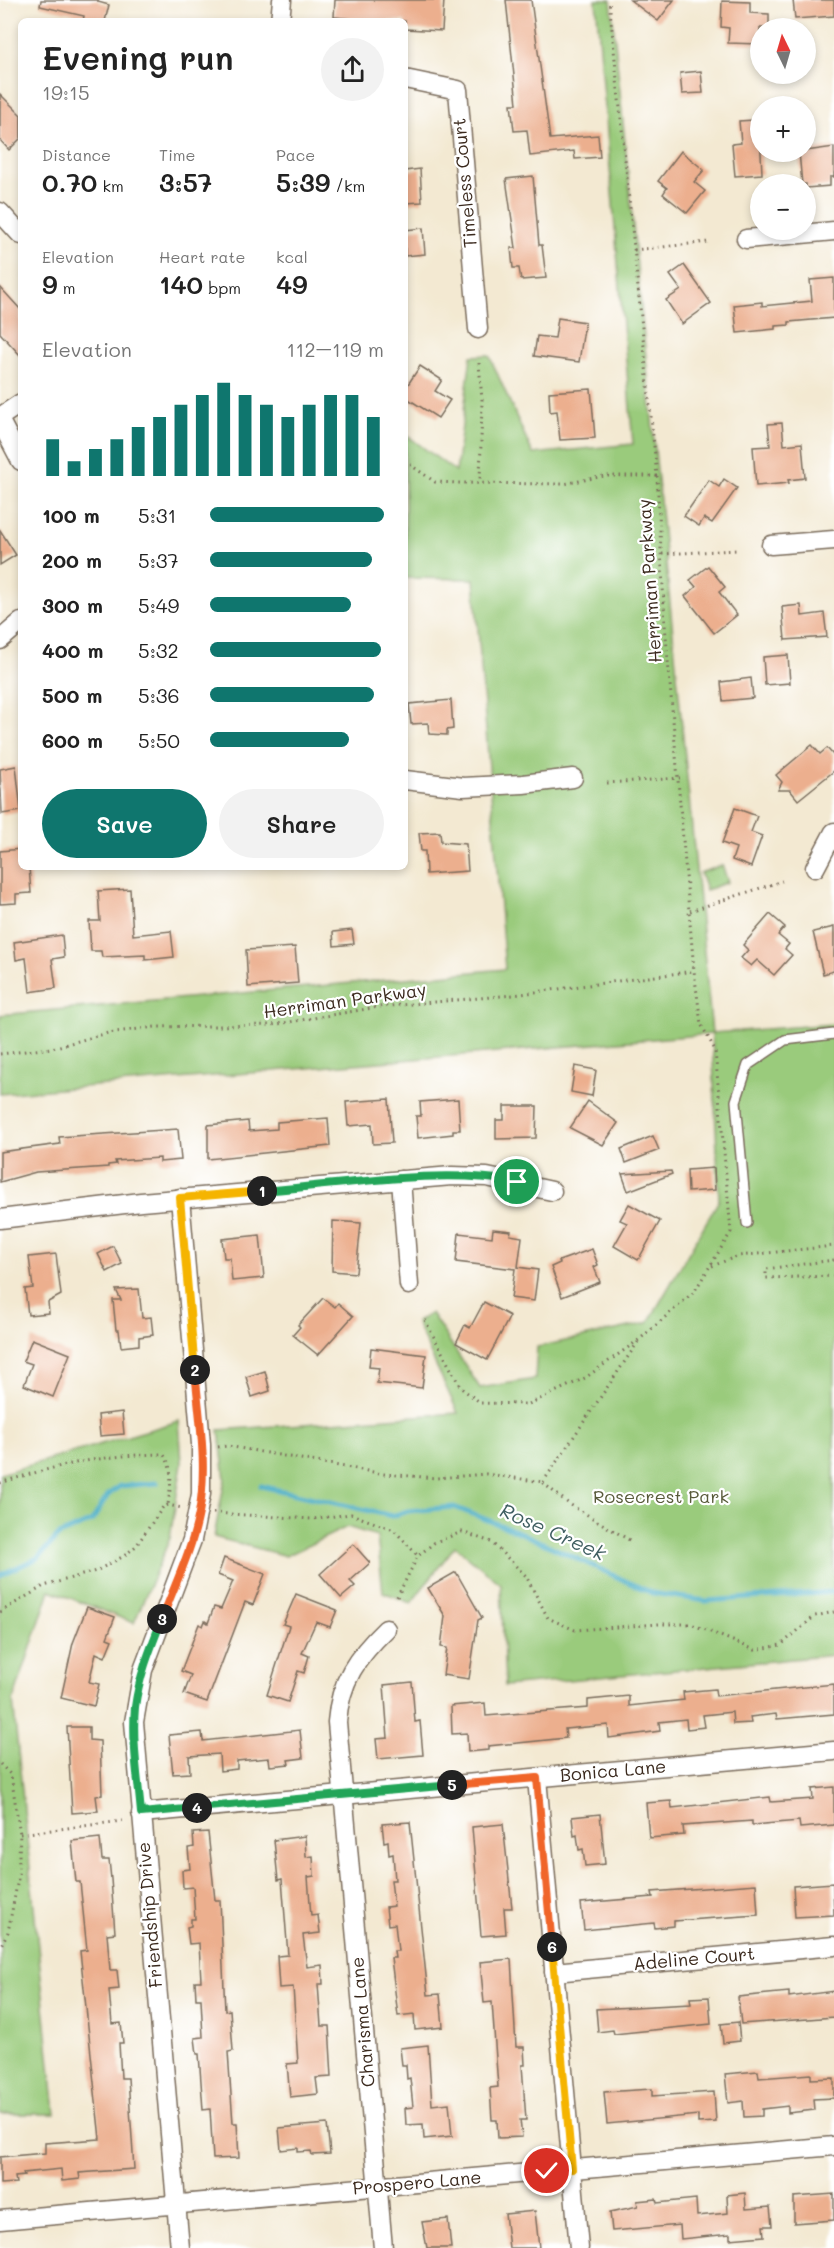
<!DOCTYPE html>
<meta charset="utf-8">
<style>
:root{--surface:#fff;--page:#f2f2f2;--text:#222;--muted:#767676;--accent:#0f766e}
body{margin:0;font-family:Mali,sans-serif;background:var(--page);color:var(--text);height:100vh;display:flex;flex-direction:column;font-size:22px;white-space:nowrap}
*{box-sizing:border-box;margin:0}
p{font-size:20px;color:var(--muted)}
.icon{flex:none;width:33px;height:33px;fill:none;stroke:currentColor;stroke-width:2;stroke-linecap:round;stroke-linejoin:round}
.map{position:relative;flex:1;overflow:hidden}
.panel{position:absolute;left:18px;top:18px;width:390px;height:852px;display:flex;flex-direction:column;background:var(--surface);border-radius:9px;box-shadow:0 3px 9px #0003}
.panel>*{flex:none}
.needle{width:39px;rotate:355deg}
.buttons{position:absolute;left:750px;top:18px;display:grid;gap:12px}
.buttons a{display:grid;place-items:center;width:66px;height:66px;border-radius:50%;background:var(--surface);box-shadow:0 3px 9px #0003;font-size:30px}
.pin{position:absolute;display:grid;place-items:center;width:51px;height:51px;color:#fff;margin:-26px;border:3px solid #fff;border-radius:50%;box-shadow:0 2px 6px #0007}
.km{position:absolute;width:30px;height:30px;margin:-15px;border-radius:50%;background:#222;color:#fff;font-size:16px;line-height:30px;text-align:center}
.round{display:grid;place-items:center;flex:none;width:63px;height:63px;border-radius:32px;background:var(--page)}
.overview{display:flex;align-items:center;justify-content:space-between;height:102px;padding:0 24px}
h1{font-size:33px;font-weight:600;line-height:45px}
.metrics{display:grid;grid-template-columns:repeat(3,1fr);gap:9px;height:102px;padding:6px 24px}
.metrics div{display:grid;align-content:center}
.metrics b{font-size:26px;font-weight:600}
.metrics small{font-size:16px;font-weight:400}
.metrics p{font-size:16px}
.chart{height:168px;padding:12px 24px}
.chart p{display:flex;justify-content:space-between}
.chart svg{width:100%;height:108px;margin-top:6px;stroke:var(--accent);stroke-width:6}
.cta{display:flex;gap:12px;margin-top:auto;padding:12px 24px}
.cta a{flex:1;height:69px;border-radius:36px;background:var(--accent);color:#fff;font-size:24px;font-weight:600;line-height:69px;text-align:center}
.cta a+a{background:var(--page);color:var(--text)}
ul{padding:0 24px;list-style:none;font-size:20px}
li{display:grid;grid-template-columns:96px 72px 1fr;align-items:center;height:45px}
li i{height:15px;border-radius:8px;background:var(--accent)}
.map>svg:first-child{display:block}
.green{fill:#9acb7b;stroke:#6a7a4c;stroke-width:1.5}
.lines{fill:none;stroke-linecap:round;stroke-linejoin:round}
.stream{stroke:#45acc5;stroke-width:5}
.building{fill:#ecaf8e}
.lane-casing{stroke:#7b6d5d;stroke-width:12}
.street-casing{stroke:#7b6d5d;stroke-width:21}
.path{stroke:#7b6d5d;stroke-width:3;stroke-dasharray:1.5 4.5;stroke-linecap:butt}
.lane{stroke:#fff;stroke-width:9}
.street{stroke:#fff;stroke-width:18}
.split-1-casing{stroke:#fff;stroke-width:12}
.split-2-casing{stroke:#fff;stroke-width:12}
.split-3-casing{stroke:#fff;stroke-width:12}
.split-4-casing{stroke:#fff;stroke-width:12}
.split-5-casing{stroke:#fff;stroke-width:12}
.split-6-casing{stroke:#fff;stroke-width:12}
.split-7-casing{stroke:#fff;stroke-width:12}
.split-1{stroke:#22a559;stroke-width:8}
.split-2{stroke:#f5b400;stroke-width:8}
.split-3{stroke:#f0652b;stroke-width:8}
.split-4{stroke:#22a559;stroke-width:8}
.split-5{stroke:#22a559;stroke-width:8}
.split-6{stroke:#f0652b;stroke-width:8}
.split-7{stroke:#f5b400;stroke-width:8}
.labels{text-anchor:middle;stroke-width:4.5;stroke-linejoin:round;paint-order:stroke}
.street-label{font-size:18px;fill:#3b2a1e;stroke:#fff}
.park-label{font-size:18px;fill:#585a3a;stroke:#fff}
.water-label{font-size:20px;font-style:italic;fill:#3f5e61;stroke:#fff}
</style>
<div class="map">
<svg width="834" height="2248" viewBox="0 0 834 2248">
<rect width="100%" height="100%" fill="#fff"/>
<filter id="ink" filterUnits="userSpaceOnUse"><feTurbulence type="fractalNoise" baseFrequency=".0167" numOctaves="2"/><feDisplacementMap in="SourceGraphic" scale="12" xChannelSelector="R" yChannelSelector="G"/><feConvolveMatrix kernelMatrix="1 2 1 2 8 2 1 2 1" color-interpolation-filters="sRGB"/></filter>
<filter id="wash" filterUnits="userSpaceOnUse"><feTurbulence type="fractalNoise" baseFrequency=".008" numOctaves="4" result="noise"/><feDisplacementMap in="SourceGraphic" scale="24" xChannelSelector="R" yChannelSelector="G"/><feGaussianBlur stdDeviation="1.35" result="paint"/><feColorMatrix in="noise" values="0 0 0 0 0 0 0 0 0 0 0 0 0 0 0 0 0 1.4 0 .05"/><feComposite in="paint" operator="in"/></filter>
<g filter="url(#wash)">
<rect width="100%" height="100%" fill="#f3e9d2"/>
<g class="green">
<polygon points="596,0 611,0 712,1033 834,1024 834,1655 505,1686 501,1584 455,1546 411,1603 383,1592 377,1536 347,1527 286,1556 214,1537 225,1479 219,1430 458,1413 416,1322 431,1313 480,1388 535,1379 537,1347 648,1323 719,1200 712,1034 0,1094 0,1015 505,969 474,579 405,578 405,434 456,472 471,356 489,355 533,454 633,444"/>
<polygon points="722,865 728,882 706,890 700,873"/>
<polygon points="179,1421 182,1463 170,1538 134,1623 50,1590 13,1701 55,2114 0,2114 0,1474"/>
</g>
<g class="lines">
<g class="stream">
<polyline points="261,1486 392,1516 408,1511 454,1507 521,1533 652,1593 706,1601 834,1592"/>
<polyline points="0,1575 38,1558 59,1535 92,1521 108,1495 120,1486 157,1483"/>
</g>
</g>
<g id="blocks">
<g class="building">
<polygon points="41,0 98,0 98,2 109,5 105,21 83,21 84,16 40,6"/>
<polygon points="335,0 444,0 442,31 405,29 405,21 354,21 354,19 334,17"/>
<polygon points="506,0 531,0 550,139 598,135 600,157 575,159 574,151 530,156 527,130 514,131 511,104 517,104"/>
<polygon points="630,0 674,0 658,21"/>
<polygon points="793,0 834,0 834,16 795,19"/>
<polygon points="722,1 750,2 750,13 769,14 769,28 760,28 760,44 728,43 729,28 721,27"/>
<polygon points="701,71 703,93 682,94 680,73"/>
<polygon points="0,94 21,115 21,138 9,150 0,140"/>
<polygon points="754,120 755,133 760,133 762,174 735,176 732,144 741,143 739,121"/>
<polygon points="834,147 834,177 830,177 830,186 806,188 806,184 802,184 799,152"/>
<polygon points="681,151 704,170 694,182 705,191 687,213 663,194 667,188 658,181"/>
<polygon points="420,169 422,202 405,203 405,171"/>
<polygon points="533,176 539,245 542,245 546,278 521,280 519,268 513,268 511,248 516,248 506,179"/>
<polygon points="423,228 425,254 405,256 405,230"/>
<polygon points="684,265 711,303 682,324 666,300 681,290 670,275"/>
<polygon points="834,278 834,318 789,322 789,325 775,326 775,329 737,333 734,305 762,302 762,306 812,301 810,280"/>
<polygon points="0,287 21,310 21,356 0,333"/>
<polygon points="558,318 585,322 579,362 534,356 537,336 555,338"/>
<polygon points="420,366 442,380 435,391 450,400 438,418 405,397 405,389"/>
<polygon points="591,389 595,438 560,440 557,411 550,412 549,392"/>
<polygon points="782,423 784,445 802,443 805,478 788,480 789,483 756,486 753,447 770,446 768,424"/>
<polygon points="724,479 737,488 712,523 704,518 699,526 684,516 709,480 719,487"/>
<polygon points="0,530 16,555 0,565"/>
<polygon points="708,566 725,587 719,592 737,615 714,633 685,596 696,587 690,580"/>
<polygon points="801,605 802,616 824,613 827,637 785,640 782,607"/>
<polygon points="788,655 790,683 765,685 763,657"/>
<polygon points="751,678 753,698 723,701 721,682"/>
<polygon points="451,700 453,729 447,730 447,735 429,734 428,723 411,724 409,704"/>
<polygon points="812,745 820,754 827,748 834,756 834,771 798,800 790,790 778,790 782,782 776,775"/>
<polygon points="16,766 21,811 2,814 0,769"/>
<polygon points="735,808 757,816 751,832 762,836 751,867 732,860 736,848 722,843"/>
<polygon points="440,832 441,842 466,844 468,871 426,874 425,851 421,851 419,833"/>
<polygon points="21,849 21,867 29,867 31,893 16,894 16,903 0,904 0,851"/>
<polygon points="130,889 133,935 171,931 174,957 145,960 145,955 102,957 101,951 91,951 89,921 100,921 98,891"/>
<polygon points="770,914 785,927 778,935 789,944 785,949 792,955 774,975 757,960 751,966 741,958 748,950 743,945"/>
<polygon points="834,927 834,971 823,974 813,932"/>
<polygon points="352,930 354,944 334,946 333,932"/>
<polygon points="62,935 64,957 52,959 56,988 30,992 26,958 16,960 14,942"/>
<polygon points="295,947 298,983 248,987 246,950"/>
<polygon points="575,1066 596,1070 592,1096 571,1092"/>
<polygon points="389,1099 392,1143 373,1144 372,1124 348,1126 346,1102"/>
<polygon points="458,1099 460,1130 453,1130 453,1134 418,1138 416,1116 421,1116 420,1102"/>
<polygon points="588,1101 618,1123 603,1145 570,1128"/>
<polygon points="504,1106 537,1106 536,1138 496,1139 496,1120 504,1120"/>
<polygon points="328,1118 330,1146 208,1159 208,1125 248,1121 249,1131 277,1129 277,1122"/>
<polygon points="178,1129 181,1160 160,1162 160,1158 115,1161 116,1164 108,1165 108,1167 36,1172 0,1182 0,1152 60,1144 59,1137"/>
<polygon points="653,1136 659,1150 626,1163 621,1149"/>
<polygon points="714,1168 715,1190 688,1192 687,1170"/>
<polygon points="671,1171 672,1174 628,1191 622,1174"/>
<polygon points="629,1204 660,1221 638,1260 614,1246 627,1223 620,1220"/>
<polygon points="333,1221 361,1223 356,1273 332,1271"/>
<polygon points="493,1229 511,1231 510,1235 522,1237 518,1267 538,1270 534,1301 511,1298 515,1269 456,1262 459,1233 492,1237"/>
<polygon points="260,1235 264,1278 232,1281 230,1258 224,1258 222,1239"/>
<polygon points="113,1246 122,1264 107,1272 98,1254"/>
<polygon points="592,1249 598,1265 594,1267 600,1282 562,1297 551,1267 560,1263 559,1261"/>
<polygon points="56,1254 61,1295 48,1302 49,1313 28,1315 25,1289 33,1288 29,1257"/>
<polygon points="139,1289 142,1318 151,1317 153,1335 139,1337 139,1345 121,1347 119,1330 116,1330 113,1300 121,1300 116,1290"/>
<polygon points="323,1298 335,1307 338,1303 353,1316 318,1355 293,1335 300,1327 298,1325"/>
<polygon points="484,1302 510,1316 487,1360 456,1343 465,1325 470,1328"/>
<polygon points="32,1339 70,1354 53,1397 24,1385 32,1364 23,1361"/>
<polygon points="371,1348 426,1355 422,1388 377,1383 379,1368 369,1367"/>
<polygon points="265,1371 270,1391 252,1397 246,1377"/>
<polygon points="122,1412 124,1434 100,1436 98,1415"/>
<polygon points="353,1544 370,1563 350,1581 355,1586 341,1598 320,1574"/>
<polygon points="224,1558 265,1574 253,1605 245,1602 207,1702 184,1694 191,1675 181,1671 199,1624 203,1626 205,1621 208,1623 214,1607 221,1609 233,1581 218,1575"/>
<polygon points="456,1572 482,1618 478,1620 469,1679 443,1675 447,1648 441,1647 445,1616 428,1588"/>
<polygon points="296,1594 337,1610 330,1627 316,1622 302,1653 309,1656 304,1673 298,1671 288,1702 267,1695 289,1626 283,1624"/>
<polygon points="87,1607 115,1617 107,1638 112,1640 105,1657 96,1653 89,1682 99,1684 94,1706 61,1698 73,1643"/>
<polygon points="412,1682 415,1722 420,1721 423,1755 378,1759 376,1739 388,1738 384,1685"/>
<polygon points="834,1684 834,1714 777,1719 776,1714 750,1717 751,1723 733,1724 732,1712 703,1715 705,1727 687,1729 686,1719 659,1722 660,1731 609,1738 608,1725 565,1729 566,1738 488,1746 488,1750 468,1752 467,1733 452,1734 451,1706 485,1703 486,1716 588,1708 588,1700 629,1696 629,1706 684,1700 683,1692 715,1689 716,1696"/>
<polygon points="67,1727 89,1727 89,1740 100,1741 102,1795 96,1796 98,1811 72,1813"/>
<polygon points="300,1730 303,1758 288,1760 289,1764 270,1766 269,1758 237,1761 237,1769 220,1771 219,1754 189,1756 190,1773 173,1774 169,1735 202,1732 203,1741"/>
<polygon points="834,1787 834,1825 800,1828 799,1821 752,1825 752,1821 683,1826 684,1835 649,1838 646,1803 671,1801 672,1808 770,1797 771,1802 813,1799 812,1789"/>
<polygon points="600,1814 605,1864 585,1866 583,1849 579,1850 577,1835 574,1836 572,1817"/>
<polygon points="410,1822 428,1995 440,1994 443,2027 415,2030 414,2014 398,2016 391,1958 395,1958 394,1951 398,1951 395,1924 388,1925 386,1907 394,1906 391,1880 395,1880 393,1854 389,1855 388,1841 384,1842 382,1824"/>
<polygon points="503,1824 512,1908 504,1908 506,1934 481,1936 472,1827"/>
<polygon points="208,1832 215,1900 220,1900 225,2011 230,2010 233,2051 228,2052 233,2123 237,2123 239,2158 213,2159 210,2109 203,2110 199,2054 197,2054 195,2038 203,2037 201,1999 196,1999 195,1981 201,1981 199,1943 189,1944 187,1927 191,1926 191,1919 195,1919 193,1887 183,1888 182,1870 190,1869 188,1848 194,1847 193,1833"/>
<polygon points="305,1836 306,1857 313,1856 314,1876 308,1877 311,1916 318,1915 320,1933 303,1935 307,1967 322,1965 323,1984 318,1984 321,2026 329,2026 332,2077 316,2078 318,2094 290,2097 287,2064 298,2063 293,1987 279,1988 277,1956 288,1955 282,1879 278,1880 274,1840"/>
<polygon points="100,1838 102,1860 109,1860 111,1879 115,1933 107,1934 110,1970 117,1970 119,1989 109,1990 112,2024 121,2023 123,2043 119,2043 121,2078 128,2078 134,2169 79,2173 80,2179 62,2181 61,2169 23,2173 24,2176 15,2177 16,2183 0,2184 0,2157 45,2153 45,2143 100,2139 80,1951 87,1950 80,1882 76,1882 72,1841"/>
<polygon points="833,1883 834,1915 795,1917 793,1886"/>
<polygon points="756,1884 758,1915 674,1921 674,1926 655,1928 654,1923 584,1930 581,1903 653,1897 652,1892"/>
<polygon points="511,1959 516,2047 524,2047 525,2065 522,2065 526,2120 520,2120 522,2137 498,2138 497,2120 492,2120 490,2088 498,2087 492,2002 484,2003 480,1962"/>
<polygon points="834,1991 834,2017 741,2024 738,1997 789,1992 789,1997"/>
<polygon points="709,1997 711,2024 614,2034 613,2030 598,2032 596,2009 691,2004 690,1998"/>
<polygon points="738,2022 740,2041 723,2043 721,2024"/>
<polygon points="428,2045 432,2105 449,2103 452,2136 424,2139 423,2124 406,2125 405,2108 413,2107 410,2078 407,2079 406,2065 402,2065 400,2048"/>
<polygon points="758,2071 759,2078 811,2074 811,2079 834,2078 834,2098 813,2099 814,2110 788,2113 788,2106 762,2109 762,2116 744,2117 743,2101 728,2103 725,2074"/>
<polygon points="652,2089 652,2096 714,2092 716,2122 698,2123 698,2115 607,2124 604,2092"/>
<polygon points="327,2124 330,2154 312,2155 311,2151 298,2152 298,2148 281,2150 279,2128"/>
<polygon points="745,2193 746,2209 770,2207 772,2226 763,2226 764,2236 730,2239 730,2234 681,2239 680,2225 612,2231 610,2212 638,2206 637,2201 656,2199 657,2203 696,2199 697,2216 728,2213 727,2195"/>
<polygon points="834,2194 834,2220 794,2223 794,2197"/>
<polygon points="535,2211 539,2248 509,2248 505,2214"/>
<polygon points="448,2219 451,2248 427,2248 422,2222"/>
</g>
</g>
</g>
<g filter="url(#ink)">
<use href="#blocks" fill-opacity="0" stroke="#7b6d5d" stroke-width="1.5"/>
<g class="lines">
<defs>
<polyline id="lane" points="747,1223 736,1101 748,1065 785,1040 834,1034"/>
<g id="street">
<polyline points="280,21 282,0"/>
<polyline points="405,79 458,90 478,329"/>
<polyline points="0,212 21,235"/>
<polyline points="746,239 834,231"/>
<polyline points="0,417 21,403"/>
<polyline points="0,421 21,461"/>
<polyline points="771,545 834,540"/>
<polyline points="0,640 21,622"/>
<polyline points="405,780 463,787 523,784 573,778"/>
<polyline points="815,868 834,832"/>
<polyline points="401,1180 409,1285"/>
<polyline points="180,1198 201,1444 201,1494 192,1540 143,1670 134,1722 180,2248"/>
<polyline points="0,1219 141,1202 452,1176 487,1177 552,1191"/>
<polyline points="537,1778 579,2248"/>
<polyline points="141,1813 834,1751"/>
<polyline points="554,1972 834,1946"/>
<polyline points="0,2220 834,2146"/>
<path d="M383 2248 337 1722C340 1681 357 1657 386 1629"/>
</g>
</defs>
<use href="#lane" class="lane-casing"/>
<use href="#street" class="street-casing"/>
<g class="path">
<polyline points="634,250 709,242"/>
<polyline points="479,363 482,400 480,482"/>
<polyline points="405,461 435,482 458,483 564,484 604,476 657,476"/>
<polyline points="662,554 737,550"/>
<polyline points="607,783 680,778"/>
<polyline points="690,911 782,881"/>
<polyline points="0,1054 52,1048 108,1033 155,1027 272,1025 378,1007 513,995 694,971"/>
<polyline points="834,1260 766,1269 766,1278 834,1276"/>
<polyline points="712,1266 738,1256 834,1246"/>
<polyline points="425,1320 461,1388 481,1403 529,1404 585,1378 640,1339 694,1292 731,1232 715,1050 701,1024 694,971 665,624 657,476 609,0"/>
<polyline points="218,1447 228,1446 384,1474 437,1478 486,1474 543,1482"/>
<polyline points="543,1482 638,1342"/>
<path d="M0 1483C58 1465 101 1455 163 1454 175 1468 170 1488 168 1505"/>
<polyline points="543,1483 569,1504 631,1541"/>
<polyline points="213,1513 312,1519 351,1514 394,1530 418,1556"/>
<polyline points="397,1597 418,1556 435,1542 462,1532 491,1542 526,1576 548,1618 575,1630 659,1624 691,1624 755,1650 781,1645 815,1616 834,1612"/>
<polyline points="0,1612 44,1586 96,1571 124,1556 136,1546 163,1507 168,1505 182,1508"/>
<polyline points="0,1764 11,1775 20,1834 18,1879 8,1932 0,1947"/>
<polyline points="20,1834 122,1821"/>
</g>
<use href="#lane" class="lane"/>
<use href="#street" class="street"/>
</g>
</g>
<g class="lines" filter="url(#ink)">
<defs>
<path id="split-1" d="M262 1191C342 1185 440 1167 517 1182"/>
<polyline id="split-2" points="195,1370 180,1198 262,1191"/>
<path id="split-3" d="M162 1619C175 1584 192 1550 199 1513 208 1466 199 1417 195 1370"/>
<path id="split-4" d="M162 1619C151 1647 139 1676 135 1707 132 1742 138 1778 141 1813L197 1808"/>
<polyline id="split-5" points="197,1808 452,1785"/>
<polyline id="split-6" points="452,1785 537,1778 552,1947"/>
<polyline id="split-7" points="547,2171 572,2169 552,1947"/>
</defs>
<use href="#split-1" class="split-1-casing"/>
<use href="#split-2" class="split-2-casing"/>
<use href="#split-3" class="split-3-casing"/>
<use href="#split-4" class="split-4-casing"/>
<use href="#split-5" class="split-5-casing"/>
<use href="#split-6" class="split-6-casing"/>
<use href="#split-7" class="split-7-casing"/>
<use href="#split-1" class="split-1"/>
<use href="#split-2" class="split-2"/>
<use href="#split-3" class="split-3"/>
<use href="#split-4" class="split-4"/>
<use href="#split-5" class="split-5"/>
<use href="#split-6" class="split-6"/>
<use href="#split-7" class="split-7"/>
</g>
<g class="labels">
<g class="street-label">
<text transform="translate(465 183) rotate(-95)" y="6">Timeless Court</text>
<text transform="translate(650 581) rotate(-94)" y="6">Herriman Parkway</text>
<text transform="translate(345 1001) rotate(-8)" y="6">Herriman Parkway</text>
<text transform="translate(613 1771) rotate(-5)" y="6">Bonica Lane</text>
<text transform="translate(150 1915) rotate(-95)" y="6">Friendship Drive</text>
<text transform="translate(694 1959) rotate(-5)" y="6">Adeline Court</text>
<text transform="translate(363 2022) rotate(-95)" y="6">Charisma Lane</text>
<text transform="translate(417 2183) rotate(-5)" y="6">Prospero Lane</text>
</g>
<g class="park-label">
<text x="661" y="1503">Rosecrest Park</text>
</g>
<g class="water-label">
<text transform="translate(553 1532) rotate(24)" y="7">Rose Creek</text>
</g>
</g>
</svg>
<div class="buttons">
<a><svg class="needle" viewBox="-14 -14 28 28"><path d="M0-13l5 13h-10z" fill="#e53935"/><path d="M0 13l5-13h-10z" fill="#767676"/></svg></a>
<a>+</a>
<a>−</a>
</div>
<div class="pin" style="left:517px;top:1182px;background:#1e9e55"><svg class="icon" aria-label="arrive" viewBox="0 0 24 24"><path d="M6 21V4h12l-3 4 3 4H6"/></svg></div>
<div class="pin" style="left:547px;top:2171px;background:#d93025"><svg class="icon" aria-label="check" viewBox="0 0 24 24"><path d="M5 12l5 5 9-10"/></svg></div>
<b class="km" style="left:262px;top:1191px">1</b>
<b class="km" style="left:195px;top:1370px">2</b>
<b class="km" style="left:162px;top:1619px">3</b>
<b class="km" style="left:197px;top:1808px">4</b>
<b class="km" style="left:452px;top:1785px">5</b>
<b class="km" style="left:552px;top:1947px">6</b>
<section class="panel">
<div class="overview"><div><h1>Evening run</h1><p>19:15</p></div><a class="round"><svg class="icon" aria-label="share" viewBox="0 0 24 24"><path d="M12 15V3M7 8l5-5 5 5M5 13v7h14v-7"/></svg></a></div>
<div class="metrics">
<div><p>Distance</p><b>0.70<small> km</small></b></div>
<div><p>Time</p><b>3:57</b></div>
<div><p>Pace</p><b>5:39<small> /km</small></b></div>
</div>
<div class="metrics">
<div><p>Elevation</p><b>9<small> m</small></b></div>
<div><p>Heart rate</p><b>140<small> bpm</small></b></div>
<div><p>kcal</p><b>49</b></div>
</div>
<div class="chart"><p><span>Elevation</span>112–119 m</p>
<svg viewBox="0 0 160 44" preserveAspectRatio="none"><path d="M5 44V29M15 44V38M25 44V33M35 44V29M45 44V24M55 44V20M65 44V15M75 44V11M85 44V6M95 44V11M105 44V15M115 44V20M125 44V15M135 44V11M145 44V11M155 44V20"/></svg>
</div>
<ul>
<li><b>100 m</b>5:31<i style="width:100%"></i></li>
<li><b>200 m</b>5:37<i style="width:93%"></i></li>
<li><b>300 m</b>5:49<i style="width:81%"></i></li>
<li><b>400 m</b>5:32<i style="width:98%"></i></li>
<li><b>500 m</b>5:36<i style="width:94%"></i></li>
<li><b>600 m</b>5:50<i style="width:80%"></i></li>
</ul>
<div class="cta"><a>Save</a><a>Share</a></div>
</section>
</div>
